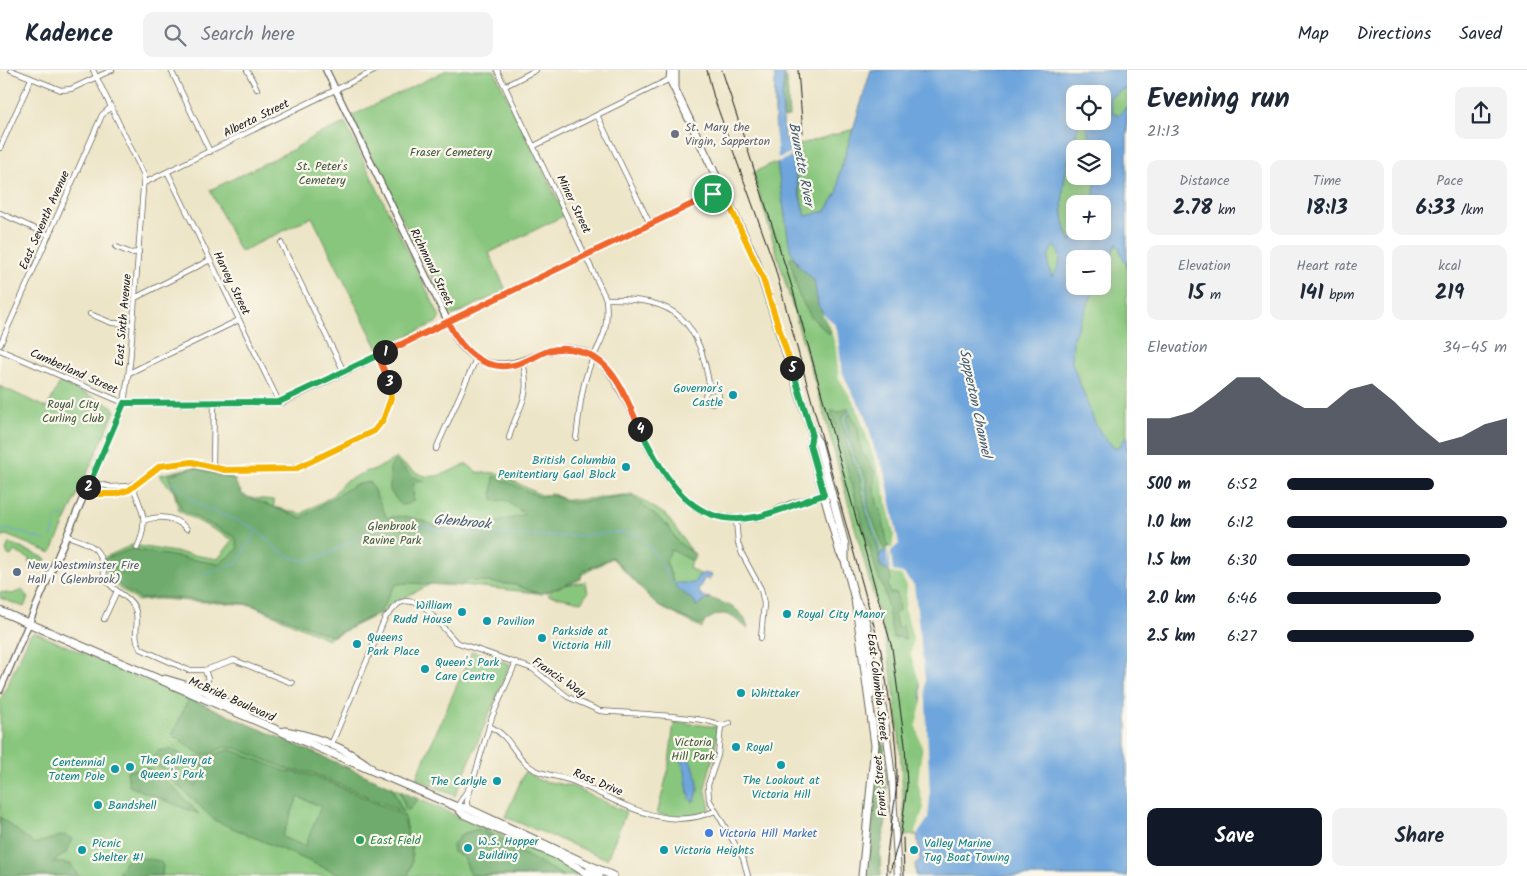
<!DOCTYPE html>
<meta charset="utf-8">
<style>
:root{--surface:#fff;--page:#f2f2f3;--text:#1f2937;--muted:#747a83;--line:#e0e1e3;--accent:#111827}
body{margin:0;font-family:Kalam,sans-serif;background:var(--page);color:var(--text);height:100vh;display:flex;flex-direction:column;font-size:19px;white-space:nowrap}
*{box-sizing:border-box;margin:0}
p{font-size:16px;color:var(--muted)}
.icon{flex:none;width:28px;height:28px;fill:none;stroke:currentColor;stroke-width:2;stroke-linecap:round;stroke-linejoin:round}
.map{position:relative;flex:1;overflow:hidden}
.drawer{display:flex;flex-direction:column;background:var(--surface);width:400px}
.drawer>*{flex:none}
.tools{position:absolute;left:1066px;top:15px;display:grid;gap:10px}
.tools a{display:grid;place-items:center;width:45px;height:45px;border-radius:10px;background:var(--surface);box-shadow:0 2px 12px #0003;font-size:25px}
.pin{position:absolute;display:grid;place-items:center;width:42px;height:42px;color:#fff;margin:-21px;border:2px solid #fff;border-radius:50%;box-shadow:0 1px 5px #0007}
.km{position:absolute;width:25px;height:25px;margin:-12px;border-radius:50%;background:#222;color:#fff;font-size:14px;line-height:25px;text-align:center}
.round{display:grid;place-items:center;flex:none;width:52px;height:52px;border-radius:10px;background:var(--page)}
.head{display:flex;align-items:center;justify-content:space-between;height:85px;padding:0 20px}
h1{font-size:28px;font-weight:700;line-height:38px}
.metrics{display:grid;grid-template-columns:repeat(3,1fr);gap:8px;height:85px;padding:5px 20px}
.metrics div{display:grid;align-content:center;border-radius:10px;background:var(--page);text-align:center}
.metrics b{font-size:21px;font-weight:700}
.metrics small{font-size:14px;font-weight:400}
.metrics p{font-size:14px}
.chart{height:140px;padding:10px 20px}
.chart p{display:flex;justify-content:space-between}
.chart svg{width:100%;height:90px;margin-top:5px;fill:var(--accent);opacity:.7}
.cta{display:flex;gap:10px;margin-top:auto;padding:10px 20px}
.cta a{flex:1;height:58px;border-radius:10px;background:var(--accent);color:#fff;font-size:20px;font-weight:700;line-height:58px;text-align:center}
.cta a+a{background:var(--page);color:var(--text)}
ul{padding:0 20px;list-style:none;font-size:16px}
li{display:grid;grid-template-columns:80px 60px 1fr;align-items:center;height:38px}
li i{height:12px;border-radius:6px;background:var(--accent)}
header{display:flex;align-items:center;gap:30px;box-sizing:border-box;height:70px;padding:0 25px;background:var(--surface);border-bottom:1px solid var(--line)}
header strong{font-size:24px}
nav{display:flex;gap:28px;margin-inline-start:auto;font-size:18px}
.search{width:350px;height:45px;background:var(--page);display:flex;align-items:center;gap:12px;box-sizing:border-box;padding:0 18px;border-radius:10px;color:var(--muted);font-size:19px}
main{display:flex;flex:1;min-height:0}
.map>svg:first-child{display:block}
.green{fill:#88c67d;stroke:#52714c;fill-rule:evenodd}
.forest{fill:#6eab6c;stroke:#456444;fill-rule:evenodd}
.water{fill:#6ea5dc;stroke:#45607c;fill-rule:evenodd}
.pier{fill:#ede5c7}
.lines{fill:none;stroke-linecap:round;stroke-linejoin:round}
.stream{stroke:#6ea5dc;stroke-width:1}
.minor-casing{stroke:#656258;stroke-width:6}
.tertiary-casing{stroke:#656258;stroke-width:8}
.secondary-casing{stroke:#656258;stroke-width:8}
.primary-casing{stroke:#656258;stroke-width:9}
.minor{stroke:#fff;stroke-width:4.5}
.tertiary{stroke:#fff;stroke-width:5.5}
.secondary{stroke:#fff;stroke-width:6}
.primary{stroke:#fff;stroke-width:7}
.rail{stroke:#1c1c1c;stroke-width:1}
.split-1-casing{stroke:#fff;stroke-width:10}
.split-2-casing{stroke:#fff;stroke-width:10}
.split-3-casing{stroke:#fff;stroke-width:10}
.split-4-casing{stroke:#fff;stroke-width:10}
.split-5-casing{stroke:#fff;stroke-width:10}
.split-6-casing{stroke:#fff;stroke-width:10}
.split-1{stroke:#f0652b;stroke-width:6}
.split-2{stroke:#22a559;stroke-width:6}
.split-3{stroke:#f5b400;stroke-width:6}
.split-4{stroke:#f0652b;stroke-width:6}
.split-5{stroke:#22a559;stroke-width:6}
.split-6{stroke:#f5b400;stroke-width:6}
.worship-dot{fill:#6b7280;stroke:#fbf7ec;stroke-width:2}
.culture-dot{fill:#0f9aa8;stroke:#fbf7ec;stroke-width:2}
.service-dot{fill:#5c6f8a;stroke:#fbf7ec;stroke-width:2}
.shop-dot{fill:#3f7fe0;stroke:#fbf7ec;stroke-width:2}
.leisure-dot{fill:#2e9e5b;stroke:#fbf7ec;stroke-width:2}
.labels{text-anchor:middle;stroke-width:4.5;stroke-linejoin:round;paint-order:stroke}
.street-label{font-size:12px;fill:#1c1c1c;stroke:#fbf7ec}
.worship-label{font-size:12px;fill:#5b616d;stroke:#fbf7ec;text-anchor:start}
.park-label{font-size:12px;fill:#42583e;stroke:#fbf7ec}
.culture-label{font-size:12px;fill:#0d838f;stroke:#fbf7ec;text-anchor:start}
.service-label{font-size:12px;fill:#4e5e75;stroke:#fbf7ec;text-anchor:start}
.shop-label{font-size:12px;fill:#366cbe;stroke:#fbf7ec;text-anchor:start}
.leisure-label{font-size:12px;fill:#27864d;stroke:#fbf7ec;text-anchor:start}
.water-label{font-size:14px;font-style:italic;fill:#415a72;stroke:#fbf7ec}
</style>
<header>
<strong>Kadence</strong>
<div class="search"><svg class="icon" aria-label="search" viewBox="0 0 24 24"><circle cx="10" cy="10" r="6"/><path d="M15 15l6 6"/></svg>Search here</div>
<nav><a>Map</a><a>Directions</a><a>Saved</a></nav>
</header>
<main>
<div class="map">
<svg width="1127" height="806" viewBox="0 0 1127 806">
<rect width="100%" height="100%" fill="#fbf7ec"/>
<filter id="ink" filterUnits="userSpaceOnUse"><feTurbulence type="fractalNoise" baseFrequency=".02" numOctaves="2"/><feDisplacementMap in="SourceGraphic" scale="10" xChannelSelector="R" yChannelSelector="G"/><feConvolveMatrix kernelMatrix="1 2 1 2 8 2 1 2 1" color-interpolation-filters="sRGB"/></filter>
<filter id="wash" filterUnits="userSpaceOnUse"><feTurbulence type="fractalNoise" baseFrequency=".0096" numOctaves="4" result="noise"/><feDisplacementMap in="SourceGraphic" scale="20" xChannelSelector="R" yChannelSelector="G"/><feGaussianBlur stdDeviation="1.12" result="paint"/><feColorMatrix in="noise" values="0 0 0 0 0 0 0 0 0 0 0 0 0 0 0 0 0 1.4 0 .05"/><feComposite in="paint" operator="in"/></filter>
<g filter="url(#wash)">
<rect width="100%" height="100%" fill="#ede5c7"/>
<g class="green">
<polygon points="447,0 494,0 565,145 489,183 506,220 452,246 449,243 351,46"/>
<path d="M1127 0V64L1096 134H1075V161H1083L1044 226 1049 123 1075 51H1102V24ZM1075 79H1102V106H1075Z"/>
<polygon points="345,53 440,247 437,252 382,278 378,279 312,147 240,182 210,120 294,79 314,66"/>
<polygon points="854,59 839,105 842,126 808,164 791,77"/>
<path d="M778 85 800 165 881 401 896 473 887 498 902 504 909 517 922 616 927 737 917 765 904 766C903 699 898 630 884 564L823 340 753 103 773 93 778 95Z"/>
<polygon points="1119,166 1127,186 1127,380 1115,393 1068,329 1072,255 1090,216 1102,216 1103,194"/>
<polygon points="60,312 112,336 115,341 51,483 6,465 0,467 0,316 47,338"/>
<path d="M396 388C427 414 432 409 467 394L477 402 497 403 541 425 553 424 564 429 576 430 632 424 666 445 693 483 689 498 704 506 695 525 712 534 702 558 657 535 612 488 585 503 537 523 435 512 391 534 385 541 328 569 251 535 158 529 138 531 116 516 108 507 103 488 132 475 218 489 233 470 179 441 174 422 159 405 194 397 234 408 240 427 274 430V437L301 444 332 426 344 412 367 401 375 400Z"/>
<polygon points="9,473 45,488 46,489 42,498 28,492 30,489 14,481 11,486 8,485 6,480"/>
<polygon points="586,512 588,523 581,532 548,525 556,516"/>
<polygon points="22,520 28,528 24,537 0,528 0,522 12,524"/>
<polygon points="34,562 561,791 586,806 0,806 0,631 30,565"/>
<polygon points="472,581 510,594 455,726 416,708"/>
<path d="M674 652 718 657 713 687 705 717 710 739C693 749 675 747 657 744L668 701Z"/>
<polygon points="525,701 539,710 571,716 626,742 607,789 505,747"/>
</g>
<g class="forest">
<polygon points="785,5 787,9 789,47 784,48 782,28"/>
<polygon points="792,186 799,196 814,210 831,260 829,264 811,247 799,226 790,188"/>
<polygon points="848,338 849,341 843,346 842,352 847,367 847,378 860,408 866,442 878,476 880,495 890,502 891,511 888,514 890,523 897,523 899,540 894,545 898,558 903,555 906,570 899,567 893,568 884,519 877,504 831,341 840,342"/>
<polygon points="850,343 858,358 862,383 868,390 875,402 874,419 879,440 881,439 888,477 884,479 868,437 866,408 853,383 846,350"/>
<polygon points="395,390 413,407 425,411 414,413 413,431 409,434 401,435 390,421 390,398"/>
<path d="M194 398 233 409 243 425 301 448 354 415 370 412 387 448C411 442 426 454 447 459 461 463 477 461 491 462L496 453 525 444 505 430 494 431 492 423 494 406 540 427 554 426 573 433 632 426 668 456 678 472 695 484 693 491 671 480 666 491 675 516 699 534 710 528C728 535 744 538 748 559 728 542 721 538 701 555L658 536 612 487 582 502 581 509 541 524 515 515 466 510 462 516 408 513 398 514 393 518 380 542 332 566 251 534 159 527 140 529C120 516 111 513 105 489L132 479 219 494 238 479 235 467 182 440 168 405Z"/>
<polygon points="189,628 392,717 403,742 313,703 290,700 236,678 224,677 211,684 201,685 172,665"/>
<polygon points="881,662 884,678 888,740 880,783 881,806 868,806"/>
<path d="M172 679 183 686 176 706 196 715 205 698 194 689 198 687C210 691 220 679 232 680L285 701 315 706 401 744 404 745C407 771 418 779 408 806H343L214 750 155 693 154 686 158 681ZM298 727 321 736 305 776 282 767Z"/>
<polygon points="147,698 167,711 199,744 129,716 127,701"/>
<polygon points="400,721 418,729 409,740 406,740"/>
<polygon points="0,747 34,774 64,765 72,769 66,783 53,792 71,794 78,806 0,806"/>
<polygon points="478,759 506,771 516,780 564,806 471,805 463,787 453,782 452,776 462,764"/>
<polygon points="130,786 160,791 163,796 162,806 124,806 118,802"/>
</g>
<g class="water">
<path d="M774 0H785L782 28 784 67 789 70C796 95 796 122 806 146L826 141 838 121 839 105 871 0H1127V21L1123 19 1109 28 1113 43 1119 45 1127 36V197L1117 173 1103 203 1102 189H1075V216H1096L1073 268 1072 293 1095 353 1104 368 1117 379 1127 365V806H916L915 794 920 790 917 762 926 743 922 691V632L909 517 902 504 887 500 880 495 879 487 882 482 892 479 896 473 886 421 865 352 843 312 835 263 818 235 814 210 799 196 790 179 776 87ZM1075 24H1102V51H1084L1094 79H1102V106H1096L1094 125 1090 134H1102V161H1078L1071 171C1052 134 1069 88 1080 51H1075ZM1055 175C1063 188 1060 195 1052 207 1047 194 1046 185 1055 175Z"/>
<polygon points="704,503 712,505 709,510 705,508 698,520 702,526 710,528 696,536 695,532 675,516 676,513 694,513 698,506"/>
<path d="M682 685C695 688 704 722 693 732L689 728 691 726 688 723 685 701 680 689Z"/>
</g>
<g class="pier">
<polygon points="771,0 774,0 774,47 778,88 793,82 795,84 775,94 768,49"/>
<polygon points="822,243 833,252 837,259 842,301 849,317 866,346 874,379 885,402 899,474 891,481 893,501 903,503 914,515 925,609 930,728 928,749 917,765 915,762 924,738 918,711 922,679 916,655 922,631 921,616 911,586 913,568 905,539 907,516 901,505 890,503 889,481 887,498 887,478 892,478 894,465 882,411 857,338 839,308 836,278 831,260"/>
</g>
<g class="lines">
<g class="stream">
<polyline points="857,336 848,343 845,350 853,388 865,412 867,439 881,483"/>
<path d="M170 413C183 416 188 429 199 435 216 444 235 448 251 457 268 467 276 484 297 489 326 496 358 461 384 455 413 449 431 461 458 463 496 465 534 465 572 466 590 466 618 459 636 465 649 470 665 500 672 513L676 514"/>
<polyline points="55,451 58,446 65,446"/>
<path d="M0 461C17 457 29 467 45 470"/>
<polyline points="51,467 55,456"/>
<polyline points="202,505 236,494 256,462"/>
</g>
</g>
</g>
<g filter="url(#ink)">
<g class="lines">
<defs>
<g id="minor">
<polyline points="11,0 61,20 71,19 112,0"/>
<polyline points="171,0 210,82"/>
<polyline points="247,0 257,19"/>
<path d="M497 0 606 229C610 271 596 272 586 307 580 326 579 348 576 368"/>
<polyline points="505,16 536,0"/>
<polyline points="597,45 650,154"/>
<polyline points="534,76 670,9"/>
<polyline points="0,78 31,9"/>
<polyline points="168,103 279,332"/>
<polyline points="144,113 376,0"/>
<polyline points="0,143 49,165"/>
<polyline points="281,173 344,302"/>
<polyline points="116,177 131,183 139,182"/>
<polyline points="135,228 210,190"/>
<path d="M606 229C678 227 699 251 710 319"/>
<polyline points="90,244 112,253 132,254"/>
<polyline points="448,252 722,119"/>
<polyline points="0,275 102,45 111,37"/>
<polyline points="0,280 124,333 130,293 144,105 93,0"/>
<polyline points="129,303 239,250"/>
<circle cx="712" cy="326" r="7"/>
<path d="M509 368C517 336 532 332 523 292"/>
<polyline points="436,379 476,289"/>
<polyline points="213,396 214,333"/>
<polyline points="91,412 111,417 129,416 144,409 161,396 192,392 225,400 288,400 304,395 366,366 379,356 392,322 391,316 378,286"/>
<path d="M132 415C143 441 149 452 137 478"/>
<path d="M87 419C100 425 122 429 132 415"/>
<polyline points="736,449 738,473 742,484 761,519 764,534 761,568"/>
<path d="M145 450C161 445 175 446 187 459"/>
<path d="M67 466C75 469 88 472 95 479 104 488 101 501 107 511 116 524 132 526 136 542 139 555 132 567 141 579L188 600H205L234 590 292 613"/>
<polyline points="104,549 117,521"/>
<polyline points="205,600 208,609 205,621"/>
<path d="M489 656C512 667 511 682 529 696 542 706 557 705 572 711 619 730 663 764 715 741"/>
<polyline points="721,656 718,685 708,715 709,729 743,788 748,806"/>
<polyline points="721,656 730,653"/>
<path d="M331 675 385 548 399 533 406 531 421 533 456 572 533 599 568 627 600 641C619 643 711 646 721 656"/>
<polyline points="457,737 470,716"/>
<polyline points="467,738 467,731 492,647 516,592"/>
</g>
<g id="tertiary">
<path d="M326 0 455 266C461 277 470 286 482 291 524 306 545 267 584 282 607 291 616 312 627 332 653 385 679 459 753 448 767 446 779 439 792 434 805 430 819 427 832 423"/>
<polyline points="0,620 124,333 282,332 448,252"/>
</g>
<polyline id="secondary" points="860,547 866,579 878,608 885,651 892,708 898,806"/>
<g id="primary">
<polyline points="671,0 670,9 756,190 812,363 818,372 845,475 845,491 855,529 875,675 862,806"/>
<polyline points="675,18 675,0"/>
<polyline points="812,363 810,375 840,483 845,491"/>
<path d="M856 531C874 557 871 595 871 625"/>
<polyline points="0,541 457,737 467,738 613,806"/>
<polyline points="165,609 205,621 247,644"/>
<path d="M285 661C315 666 348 679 371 698"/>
<polyline points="457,737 463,744 560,787 591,806"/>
<polyline points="590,798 599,806"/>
</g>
</defs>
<use href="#minor" class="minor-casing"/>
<use href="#tertiary" class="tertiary-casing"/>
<use href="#secondary" class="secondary-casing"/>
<use href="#primary" class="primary-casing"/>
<use href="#minor" class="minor"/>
<use href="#tertiary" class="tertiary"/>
<use href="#secondary" class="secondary"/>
<use href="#primary" class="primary"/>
<g class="rail">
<path d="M707 0 714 28 773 191 881 581C888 623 897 665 897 707 896 740 885 772 887 806"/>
<polyline points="722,0 792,217 892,578 905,675 907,716 901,762 890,802"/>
<polyline points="798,0 803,63"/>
<polyline points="903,768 904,806"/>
</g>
</g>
</g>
<g class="lines" filter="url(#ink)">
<defs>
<polyline id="split-1" points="385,282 713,124"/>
<polyline id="split-2" points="88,417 124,333 279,332 385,282"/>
<polyline id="split-3" points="88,417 88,419 98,424 116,424 129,420 160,396 192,392 225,400 295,399 374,361 383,350 391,328 389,312"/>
<path id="split-4" d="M389 312 378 286 448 252C462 282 488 306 523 292 532 289 539 284 548 281 569 275 592 282 607 298 622 314 631 340 640 359"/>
<path id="split-5" d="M640 359C664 406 691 460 755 447 778 443 801 431 824 425L810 375 812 363 792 298"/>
<polyline id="split-6" points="713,124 722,119 762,206 792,298"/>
</defs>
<use href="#split-1" class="split-1-casing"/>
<use href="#split-2" class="split-2-casing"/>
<use href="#split-3" class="split-3-casing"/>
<use href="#split-4" class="split-4-casing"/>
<use href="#split-5" class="split-5-casing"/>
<use href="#split-6" class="split-6-casing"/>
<use href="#split-1" class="split-1"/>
<use href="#split-2" class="split-2"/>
<use href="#split-3" class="split-3"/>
<use href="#split-4" class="split-4"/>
<use href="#split-5" class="split-5"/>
<use href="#split-6" class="split-6"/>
</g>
<circle class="worship-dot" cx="675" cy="64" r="5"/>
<g class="culture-dot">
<circle cx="733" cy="325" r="5"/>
<circle cx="626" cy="397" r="5"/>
<circle cx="462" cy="542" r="5"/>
<circle cx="787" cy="544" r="5"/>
<circle cx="487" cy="551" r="5"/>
<circle cx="542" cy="568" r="5"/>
<circle cx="357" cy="574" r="5"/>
<circle cx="425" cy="599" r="5"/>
<circle cx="741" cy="623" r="5"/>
<circle cx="736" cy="677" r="5"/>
<circle cx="781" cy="695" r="5"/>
<circle cx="130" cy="697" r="5"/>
<circle cx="115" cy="699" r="5"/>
<circle cx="497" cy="711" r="5"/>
<circle cx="98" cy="735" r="5"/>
<circle cx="468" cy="778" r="5"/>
<circle cx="82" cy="780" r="5"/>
<circle cx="664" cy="780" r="5"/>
<circle cx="914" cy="780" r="5"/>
</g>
<circle class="service-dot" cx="17" cy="502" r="5"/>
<circle class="shop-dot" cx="709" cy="763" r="5"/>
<circle class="leisure-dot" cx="360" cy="770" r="5"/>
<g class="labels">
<g class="street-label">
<text transform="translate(256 48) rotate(-26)" y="4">Alberta Street</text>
<text transform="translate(574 134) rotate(64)" y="4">Miner Street</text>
<text transform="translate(44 150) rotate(-66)" y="4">East Seventh Avenue</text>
<text transform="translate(432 197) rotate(64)" y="4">Richmond Street</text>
<text transform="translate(232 213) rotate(64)" y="4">Harvey Street</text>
<text transform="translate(123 250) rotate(-85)" y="4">East Sixth Avenue</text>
<text transform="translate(74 301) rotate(24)" y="4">Cumberland Street</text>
<text transform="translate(559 607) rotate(34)" y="4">Francis Way</text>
<text transform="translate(878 617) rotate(83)" y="4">East Columbia Street</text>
<text transform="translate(232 629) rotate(24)" y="4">McBride Boulevard</text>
<text transform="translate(598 712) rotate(23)" y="4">Ross Drive</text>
<text transform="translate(880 716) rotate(-95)" y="4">Front Street</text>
</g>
<g class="worship-label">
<text x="685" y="61">St. Mary the<tspan x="685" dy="14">Virgin, Sapperton</tspan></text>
</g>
<g class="park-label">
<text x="451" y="86">Fraser Cemetery</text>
<text x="322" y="100">St. Peter's<tspan x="322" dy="14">Cemetery</tspan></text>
<text x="73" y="338">Royal City<tspan x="73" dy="14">Curling Club</tspan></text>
<text x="392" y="460">Glenbrook<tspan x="392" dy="14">Ravine Park</tspan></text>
<text x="693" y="676">Victoria<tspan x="693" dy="14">Hill Park</tspan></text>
</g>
<g class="culture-label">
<text x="723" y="322" text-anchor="end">Governor's<tspan x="723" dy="14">Castle</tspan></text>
<text x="616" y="394" text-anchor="end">British Columbia<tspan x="616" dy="14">Penitentiary Gaol Block</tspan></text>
<text x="452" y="539" text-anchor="end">William<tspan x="452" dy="14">Rudd House</tspan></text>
<text x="797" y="548">Royal City Manor</text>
<text x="497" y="555">Pavilion</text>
<text x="552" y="565">Parkside at<tspan x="552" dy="14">Victoria Hill</tspan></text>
<text x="367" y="571">Queens<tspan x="367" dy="14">Park Place</tspan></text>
<text x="435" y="596">Queen's Park<tspan x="435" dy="14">Care Centre</tspan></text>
<text x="751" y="627">Whittaker</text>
<text x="746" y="681">Royal</text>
<text x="140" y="694">The Gallery at<tspan x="140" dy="14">Queen's Park</tspan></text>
<text x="105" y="696" text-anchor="end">Centennial<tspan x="105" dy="14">Totem Pole</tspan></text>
<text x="781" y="714" text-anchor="middle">The Lookout at<tspan x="781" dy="14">Victoria Hill</tspan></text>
<text x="487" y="715" text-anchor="end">The Carlyle</text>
<text x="108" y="739">Bandshell</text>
<text x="478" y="775">W.S. Hopper<tspan x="478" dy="14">Building</tspan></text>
<text x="92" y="777">Picnic<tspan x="92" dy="14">Shelter #1</tspan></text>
<text x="924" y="777">Valley Marine<tspan x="924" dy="14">Tug Boat Towing</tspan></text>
<text x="674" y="784">Victoria Heights</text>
</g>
<g class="service-label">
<text x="27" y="499">New Westminster Fire<tspan x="27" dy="14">Hall 1 (Glenbrook)</tspan></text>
</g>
<g class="shop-label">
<text x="719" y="767">Victoria Hill Market</text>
</g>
<g class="leisure-label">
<text x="370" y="774">East Field</text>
</g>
<g class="water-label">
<text transform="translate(802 94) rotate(79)" y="5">Brunette River</text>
<text transform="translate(976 333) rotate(78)" y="5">Sapperton Channel</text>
<text transform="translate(462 451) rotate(5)" y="5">Glenbrook</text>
</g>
</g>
</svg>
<div class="tools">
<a><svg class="icon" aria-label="locate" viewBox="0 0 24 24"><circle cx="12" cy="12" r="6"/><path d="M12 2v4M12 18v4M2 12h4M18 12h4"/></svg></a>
<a><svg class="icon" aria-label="layers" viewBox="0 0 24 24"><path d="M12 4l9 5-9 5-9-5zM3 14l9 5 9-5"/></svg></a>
<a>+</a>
<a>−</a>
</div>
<div class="pin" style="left:713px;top:124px;background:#1e9e55"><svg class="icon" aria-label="arrive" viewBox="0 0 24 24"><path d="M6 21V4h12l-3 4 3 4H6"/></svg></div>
<b class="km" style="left:385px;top:282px">1</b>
<b class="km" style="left:88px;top:417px">2</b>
<b class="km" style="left:389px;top:312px">3</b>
<b class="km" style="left:640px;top:359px">4</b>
<b class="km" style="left:792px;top:298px">5</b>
</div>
<section class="drawer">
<div class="head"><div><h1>Evening run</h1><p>21:13</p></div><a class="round"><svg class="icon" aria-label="share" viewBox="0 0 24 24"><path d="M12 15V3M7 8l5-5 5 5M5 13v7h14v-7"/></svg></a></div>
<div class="metrics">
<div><p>Distance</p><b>2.78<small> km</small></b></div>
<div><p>Time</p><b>18:13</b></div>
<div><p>Pace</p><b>6:33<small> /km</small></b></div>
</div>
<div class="metrics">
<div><p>Elevation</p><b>15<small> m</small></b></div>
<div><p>Heart rate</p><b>141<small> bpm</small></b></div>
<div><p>kcal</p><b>219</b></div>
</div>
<div class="chart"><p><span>Elevation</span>34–45 m</p>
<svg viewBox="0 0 160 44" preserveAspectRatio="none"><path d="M0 44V26L10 26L20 23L30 15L40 6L50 6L60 15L70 21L80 21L90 12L100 9L110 18L120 29L130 38L140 35L150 29L160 26V44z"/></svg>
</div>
<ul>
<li><b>500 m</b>6:52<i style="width:67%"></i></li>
<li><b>1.0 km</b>6:12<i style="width:100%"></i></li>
<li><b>1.5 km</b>6:30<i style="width:83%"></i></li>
<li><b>2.0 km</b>6:46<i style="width:70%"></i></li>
<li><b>2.5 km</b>6:27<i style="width:85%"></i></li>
</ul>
<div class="cta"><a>Save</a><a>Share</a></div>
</section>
</main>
